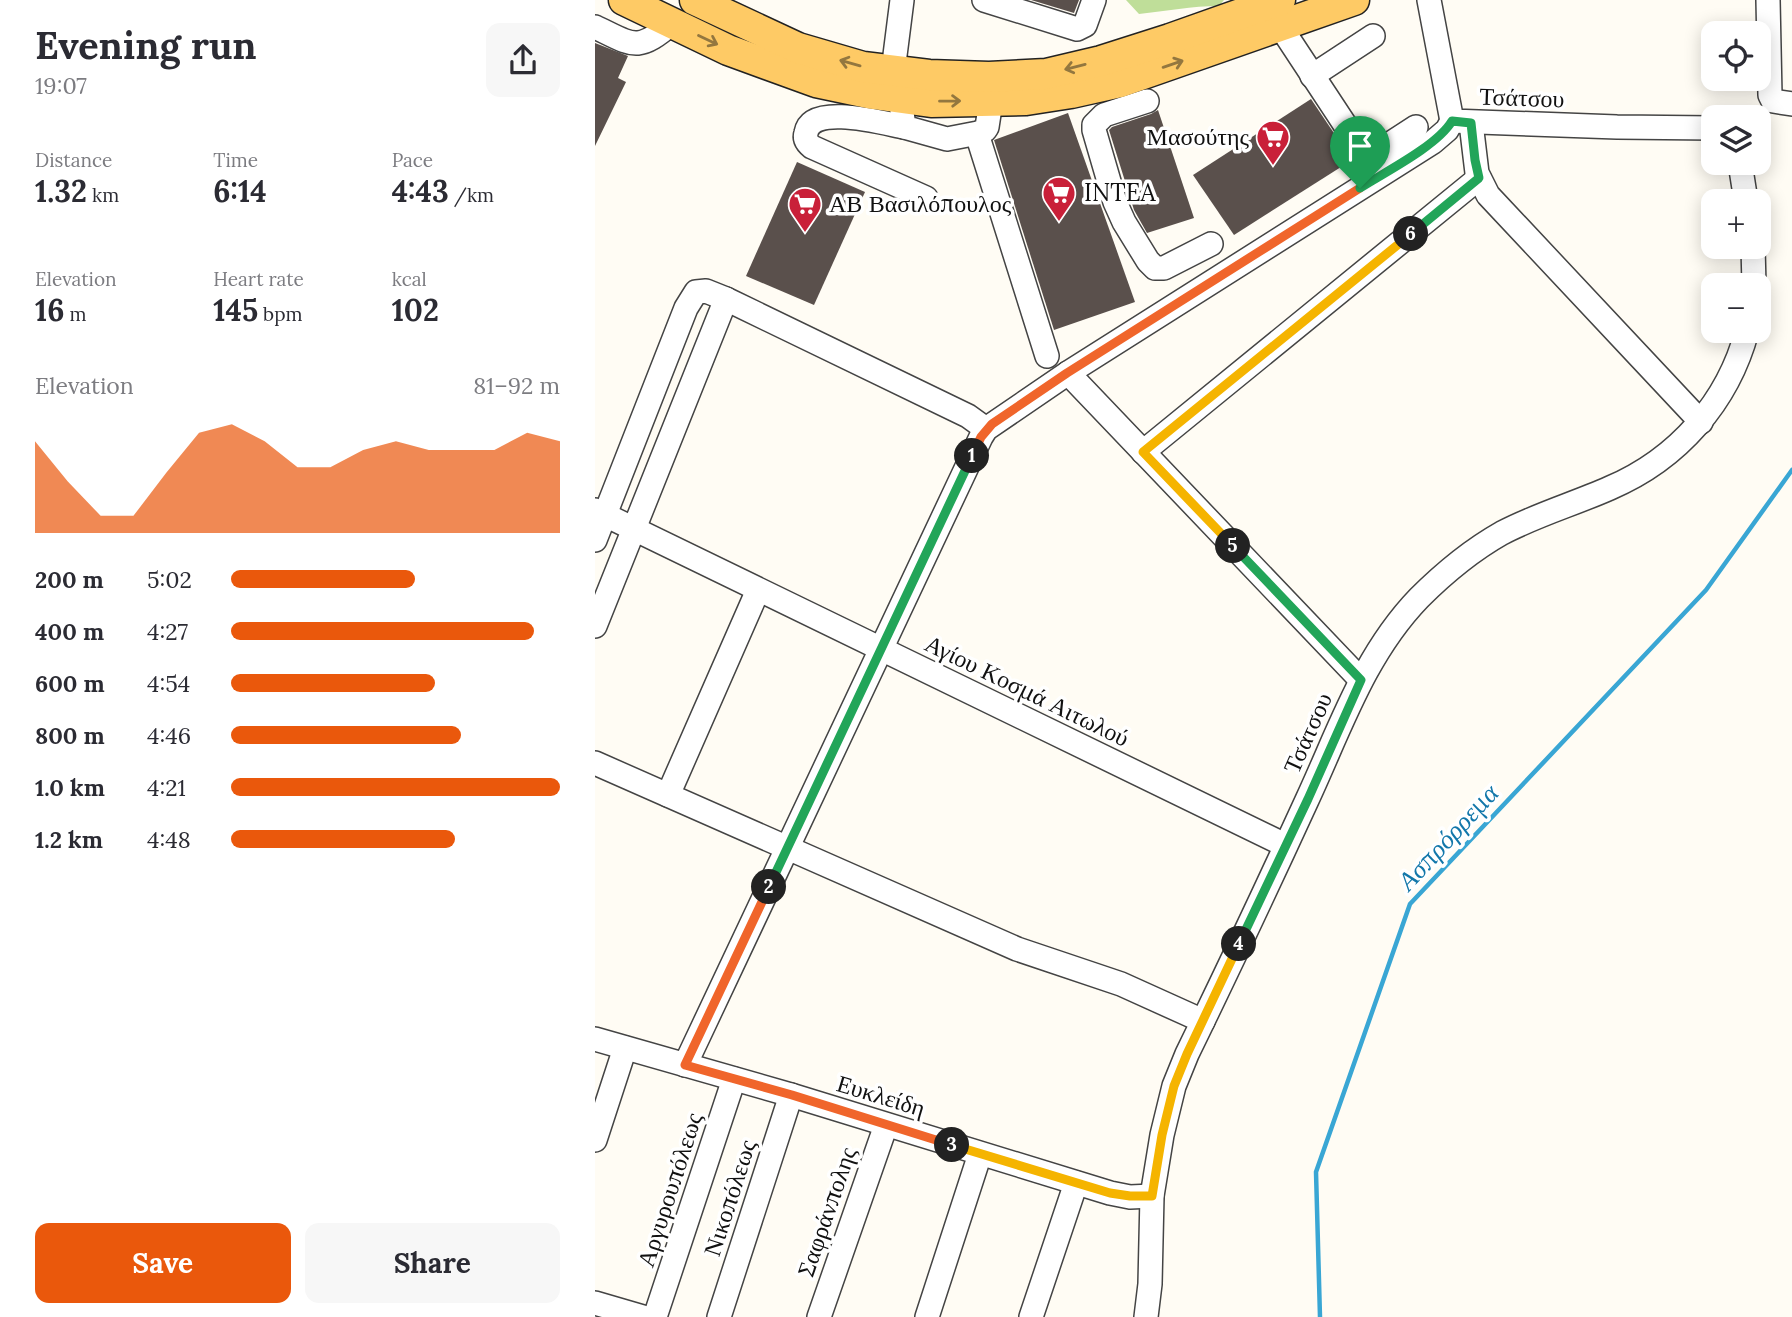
<!DOCTYPE html>
<meta charset="utf-8">
<style>
:root{--surface:#fff;--page:#f7f7f7;--text:#2b2b33;--muted:#7c7c81;--accent:#ea580c}
body{margin:0;font-family:Lora,serif;background:var(--page);color:var(--text);height:100vh;display:flex;flex-direction:column;font-size:26px;white-space:nowrap}
*{box-sizing:border-box;margin:0}
p{font-size:23px;color:var(--muted)}
.icon{flex:none;width:38px;height:38px;fill:none;stroke:currentColor;stroke-width:2;stroke-linecap:round;stroke-linejoin:round}
.map{position:relative;flex:1;overflow:hidden}
.panel{display:flex;flex-direction:column;background:var(--surface);width:595px}
.panel>*{flex:none}
.controls{position:absolute;left:1106px;top:21px;display:grid;gap:14px}
.controls a{display:grid;place-items:center;width:70px;height:70px;border-radius:14px;background:var(--surface);box-shadow:0 4px 18px #0003;font-size:35px}
.pin{position:absolute;display:grid;place-items:center;width:60px;height:60px;color:#fff;margin:-72px -30px;border-radius:50% 50% 50% 0;rotate:-45deg;box-shadow:0 0 7px #0007}
.pin .icon{rotate:45deg}
.km{position:absolute;width:35px;height:35px;margin:-18px;border-radius:50%;background:#222;color:#fff;font-size:19px;line-height:35px;text-align:center}
.round{display:grid;place-items:center;flex:none;width:74px;height:74px;border-radius:14px;background:var(--page)}
.headline{display:flex;align-items:center;justify-content:space-between;height:119px;padding:0 35px}
h1{font-size:38px;font-weight:700;line-height:52px}
.metrics{display:grid;grid-template-columns:repeat(3,1fr);gap:10px;height:119px;padding:7px 35px}
.metrics div{display:grid;align-content:center}
.metrics b{font-size:30px;font-weight:700}
.metrics small{font-size:19px;font-weight:400}
.metrics p{font-size:19px}
.chart{height:196px;padding:14px 35px}
.chart p{display:flex;justify-content:space-between}
.chart svg{width:100%;height:126px;margin-top:7px;fill:var(--accent);opacity:.7}
.action{display:flex;gap:14px;margin-top:auto;padding:14px 35px}
.action a{flex:1;height:80px;border-radius:14px;background:var(--accent);color:#fff;font-size:28px;font-weight:700;line-height:80px;text-align:center}
.action a+a{background:var(--page);color:var(--text)}
ul{padding:0 35px;list-style:none;font-size:23px}
li{display:grid;grid-template-columns:112px 84px 1fr;align-items:center;height:52px}
li i{height:18px;border-radius:9px;background:var(--accent)}
main{display:flex;flex:1;min-height:0}
.map>svg:first-child{display:block}
.forest{fill:#bfde99}
.lines{fill:none;stroke-linecap:round;stroke-linejoin:round}
.stream{stroke:#39a6d4;stroke-width:4.5}
.building{fill:#5a504c}
.minor-casing{stroke:#444;stroke-width:26}
.major-casing{stroke:#222;stroke-width:33}
.minor{stroke:#fff;stroke-width:23}
.major{stroke:#feca65;stroke-width:30}
.oneway{stroke:#93773f}
.split-1-casing{stroke:#fff;stroke-width:14}
.split-2-casing{stroke:#fff;stroke-width:14}
.split-3-casing{stroke:#fff;stroke-width:14}
.split-4-casing{stroke:#fff;stroke-width:14}
.split-5-casing{stroke:#fff;stroke-width:14}
.split-6-casing{stroke:#fff;stroke-width:14}
.split-7-casing{stroke:#fff;stroke-width:14}
.split-1{stroke:#f0652b;stroke-width:9}
.split-2{stroke:#22a559;stroke-width:9}
.split-3{stroke:#f0652b;stroke-width:9}
.split-4{stroke:#f5b400;stroke-width:9}
.split-5{stroke:#22a559;stroke-width:9}
.split-6{stroke:#f5b400;stroke-width:9}
.split-7{stroke:#22a559;stroke-width:9}
.labels{text-anchor:middle;stroke-width:7;stroke-linejoin:round;paint-order:stroke}
.street-label{font-size:24px;fill:#111;stroke:#fff}
.poi-label{font-size:24px;fill:#111;stroke:#fff;text-anchor:start}
.water-label{font-size:26px;font-style:italic;fill:#1277aa;stroke:#fff}
</style>
<main>
<section class="panel">
<div class="headline"><div><h1>Evening run</h1><p>19:07</p></div><a class="round"><svg class="icon" aria-label="share" viewBox="0 0 24 24"><path d="M12 15V3M7 8l5-5 5 5M5 13v7h14v-7"/></svg></a></div>
<div class="metrics">
<div><p>Distance</p><b>1.32<small> km</small></b></div>
<div><p>Time</p><b>6:14</b></div>
<div><p>Pace</p><b>4:43<small> /km</small></b></div>
</div>
<div class="metrics">
<div><p>Elevation</p><b>16<small> m</small></b></div>
<div><p>Heart rate</p><b>145<small> bpm</small></b></div>
<div><p>kcal</p><b>102</b></div>
</div>
<div class="chart"><p><span>Elevation</span>81–92 m</p>
<svg viewBox="0 0 160 44" preserveAspectRatio="none"><path d="M0 44V12L10 26L20 38L30 38L40 23L50 9L60 6L70 12L80 21L90 21L100 15L110 12L120 15L130 15L140 15L150 9L160 12V44z"/></svg>
</div>
<ul>
<li><b>200 m</b>5:02<i style="width:56%"></i></li>
<li><b>400 m</b>4:27<i style="width:92%"></i></li>
<li><b>600 m</b>4:54<i style="width:62%"></i></li>
<li><b>800 m</b>4:46<i style="width:70%"></i></li>
<li><b>1.0 km</b>4:21<i style="width:100%"></i></li>
<li><b>1.2 km</b>4:48<i style="width:68%"></i></li>
</ul>
<div class="action"><a>Save</a><a>Share</a></div>
</section>
<div class="map">
<svg width="1197" height="1317" viewBox="0 0 1197 1317">
<rect width="100%" height="100%" fill="#fffcf4"/>
<path class="forest" d="M531 0H629L624 6C597 6 571 11 544 14Z"/>
<g class="lines">
<polyline class="stream" points="725,1317 721,1172 815,904 1111,590 1197,470"/>
</g>
<g class="building">
<polygon points="436,0 484,0 479,13"/>
<polygon points="0,43 33,56 23,78 31,82 0,146"/>
<polygon points="716,99 757,160 639,235 598,175"/>
<polygon points="563,110 599,218 552,233 539,210 514,130 517,127 556,114"/>
<polygon points="473,113 540,302 459,330 399,140"/>
<polygon points="202,162 270,192 219,305 151,276"/>
</g>
<g class="lines">
<defs>
<g id="minor">
<polyline points="389,0 482,29 490,25 499,0"/>
<polyline points="834,0 857,121 1022,127 1118,128"/>
<polyline points="1173,0 1175,95 1178,101 1197,104"/>
<polyline points="685,26 768,152 777,155 781,153 821,127"/>
<path d="M0 27C38 45 42 53 77 23"/>
<polyline points="298,71 307,0"/>
<polyline points="717,76 778,36"/>
<polyline points="552,101 509,115 499,125 499,130 520,202 529,222 553,261 560,268 569,268 616,244"/>
<polyline points="307,112 309,127 352,139 383,133 390,130 392,127 396,101"/>
<polyline points="876,123 882,173 893,195 1106,422"/>
<path d="M309 127C288 123 216 103 211 133 209 139 212 143 217 147L331 198"/>
<polyline points="382,134 452,356"/>
<polyline points="1145,163 1151,201"/>
<polyline points="1158,247 1159,285"/>
<polyline points="473,373 766,680"/>
<polyline points="548,452 884,178"/>
<polyline points="0,510 690,845"/>
<polyline points="0,540 91,308 101,292 111,291 131,299 373,416 391,429"/>
<polyline points="0,626 131,299"/>
<polyline points="0,763 422,949 526,984 608,1021"/>
<polyline points="73,795 163,590"/>
<polyline points="0,1039 196,1095 515,1193 535,1197 557,1196"/>
<polyline points="90,1065 386,437 391,429 473,373 838,142 852,130 857,121"/>
<polyline points="0,1140 30,1048"/>
<polyline points="0,1303 48,1317"/>
<polyline points="60,1317 139,1079"/>
<polyline points="124,1317 196,1095"/>
<polyline points="224,1317 291,1125"/>
<polyline points="332,1317 385,1154"/>
<polyline points="436,1317 481,1183"/>
<path d="M551 1317 555 1284 557 1196 567 1135 579 1086 592 1054C633 970 673 885 712 800 745 729 769 655 824 598 849 573 877 550 907 533 941 515 979 504 1015 488 1083 459 1133 402 1152 331"/>
</g>
<g id="major">
<polyline points="29,0 133,50 221,82 278,94 336,102 431,100 476,93 525,82 759,0"/>
<polyline points="100,0 203,48 268,67 334,75 394,77 451,74 506,61 575,39 685,0"/>
</g>
</defs>
<use href="#minor" class="minor-casing"/>
<use href="#major" class="major-casing"/>
<use href="#minor" class="minor"/>
<use href="#major" class="major"/>
</g>
<defs><path id="oneway-shaft" d="M-6 0H5M1.5-3L5.5 0L1.5 3" fill="none" stroke-width="1.6" stroke-linecap="round" stroke-linejoin="round" transform="scale(1.75)"/></defs>
<g class="oneway">
<use href="#oneway-shaft" transform="translate(113 40) rotate(25)"/>
<use href="#oneway-shaft" transform="translate(255 63) rotate(-164)"/>
<use href="#oneway-shaft" transform="translate(578 64) rotate(-19)"/>
<use href="#oneway-shaft" transform="translate(480 67) rotate(166)"/>
<use href="#oneway-shaft" transform="translate(355 101) rotate(-1)"/>
</g>
<g class="lines">
<defs>
<polyline id="split-1" points="377,456 386,437 397,424 472,373 765,188"/>
<polyline id="split-2" points="174,887 377,456"/>
<polyline id="split-3" points="174,887 90,1065 197,1095 357,1145"/>
<polyline id="split-4" points="357,1145 515,1193 535,1196 557,1196 567,1135 579,1086 592,1054 644,944"/>
<polyline id="split-5" points="638,546 766,680 713,799 644,944"/>
<polyline id="split-6" points="638,546 548,452 816,234"/>
<path id="split-7" d="M765 188C790 172 842 146 857 121L876 123 880 160 884 178 816 234"/>
</defs>
<use href="#split-1" class="split-1-casing"/>
<use href="#split-2" class="split-2-casing"/>
<use href="#split-3" class="split-3-casing"/>
<use href="#split-4" class="split-4-casing"/>
<use href="#split-5" class="split-5-casing"/>
<use href="#split-6" class="split-6-casing"/>
<use href="#split-7" class="split-7-casing"/>
<use href="#split-1" class="split-1"/>
<use href="#split-2" class="split-2"/>
<use href="#split-3" class="split-3"/>
<use href="#split-4" class="split-4"/>
<use href="#split-5" class="split-5"/>
<use href="#split-6" class="split-6"/>
<use href="#split-7" class="split-7"/>
</g>
<defs>
<symbol id="supermarket-pin" viewBox="-11 -11 22 30"><path d="M0 17L-7.5 6A9.5 9.5 0 1 1 7.5 6Z" fill="#c92039" stroke="#fff"/><path d="M-6-5.5h2.5l.6 2H6L4.5 2H-2.5L-4.4-4H-6ZM-1.5 3.2a1.3 1.3 0 1 0 .1 0ZM3 3.2a1.3 1.3 0 1 0 .1 0Z" fill="#fff"/></symbol>
</defs>
<g fill-rule="evenodd">
<use href="#supermarket-pin" x="659" y="118" width="38" height="52"/>
<use href="#supermarket-pin" x="445" y="174" width="38" height="52"/>
<use href="#supermarket-pin" x="191" y="185" width="38" height="52"/>
</g>
<g class="labels">
<g class="street-label">
<text transform="translate(927 98) rotate(2)" y="8">Τσάτσου</text>
<text transform="translate(432 691) rotate(26)" y="8">Αγίου Κοσμά Αιτωλού</text>
<text transform="translate(713 733) rotate(-66)" y="8">Τσάτσου</text>
<text transform="translate(286 1096) rotate(17)" y="8">Ευκλείδη</text>
<text transform="translate(75 1190) rotate(-72)" y="8">Αργυρουπόλεως</text>
<text transform="translate(135 1198) rotate(-72)" y="8">Νικοπόλεως</text>
<text transform="translate(232 1212) rotate(-71)" y="8">Σαφράνπολης</text>
</g>
<g class="poi-label">
<text x="654" y="145" text-anchor="end">Μασούτης</text>
<text x="489" y="201">INTEA</text>
<text x="234" y="212">ΑΒ Βασιλόπουλος</text>
</g>
<g class="water-label">
<text transform="translate(853 837) rotate(-47)" y="9">Ασπρόρρεμα</text>
</g>
</g>
</svg>
<div class="controls">
<a><svg class="icon" aria-label="locate" viewBox="0 0 24 24"><circle cx="12" cy="12" r="6"/><path d="M12 2v4M12 18v4M2 12h4M18 12h4"/></svg></a>
<a><svg class="icon" aria-label="layers" viewBox="0 0 24 24"><path d="M12 4l9 5-9 5-9-5zM3 14l9 5 9-5"/></svg></a>
<a>+</a>
<a>−</a>
</div>
<div class="pin" style="left:765px;top:188px;background:#1e9e55"><svg class="icon" aria-label="arrive" viewBox="0 0 24 24"><path d="M6 21V4h12l-3 4 3 4H6"/></svg></div>
<b class="km" style="left:377px;top:456px">1</b>
<b class="km" style="left:174px;top:887px">2</b>
<b class="km" style="left:357px;top:1145px">3</b>
<b class="km" style="left:644px;top:944px">4</b>
<b class="km" style="left:638px;top:546px">5</b>
<b class="km" style="left:816px;top:234px">6</b>
</div>
</main>
